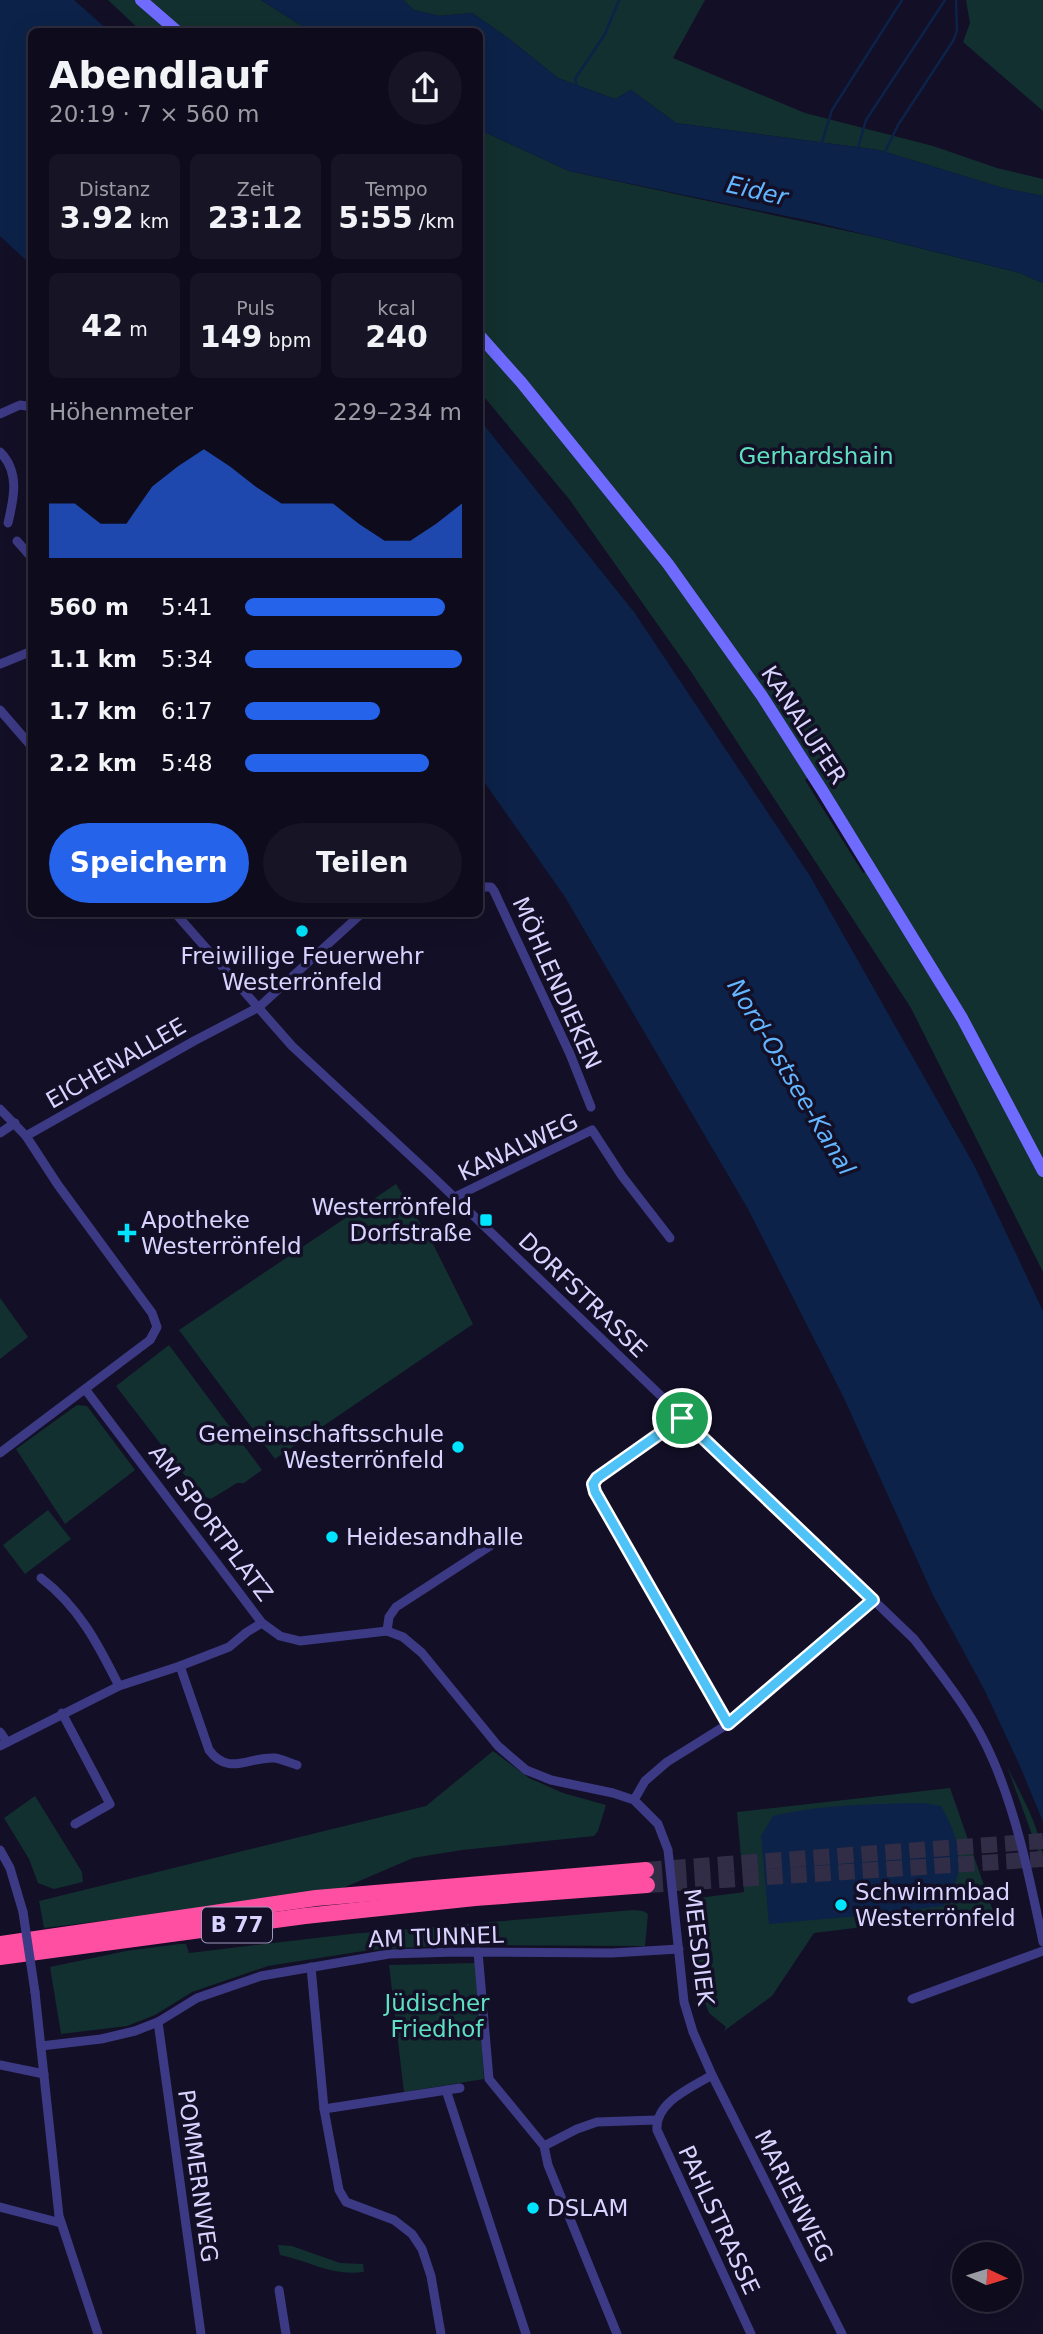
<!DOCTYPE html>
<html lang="de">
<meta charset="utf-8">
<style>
:root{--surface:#0e0b1c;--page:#171425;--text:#f1f3f6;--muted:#9b9ba3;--line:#2e2b3b;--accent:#2563eb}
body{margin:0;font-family:"DejaVu Sans",sans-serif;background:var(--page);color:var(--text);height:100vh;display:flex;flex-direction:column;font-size:26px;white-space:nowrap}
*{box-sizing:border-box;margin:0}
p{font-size:23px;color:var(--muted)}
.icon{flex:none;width:38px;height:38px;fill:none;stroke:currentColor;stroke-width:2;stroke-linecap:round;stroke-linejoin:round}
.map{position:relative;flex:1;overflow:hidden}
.details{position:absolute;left:28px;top:28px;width:455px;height:889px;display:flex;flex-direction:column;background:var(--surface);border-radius:10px;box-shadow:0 7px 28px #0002,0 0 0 2px var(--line)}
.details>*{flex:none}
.needle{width:46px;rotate:94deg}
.buttons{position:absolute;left:952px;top:2242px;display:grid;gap:14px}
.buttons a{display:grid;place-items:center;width:70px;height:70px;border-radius:50%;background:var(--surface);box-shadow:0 7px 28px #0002,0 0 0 2px var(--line);font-size:35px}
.pin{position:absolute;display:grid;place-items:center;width:60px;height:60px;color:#fff;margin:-30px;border:4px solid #fff;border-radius:50%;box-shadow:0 2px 7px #0007}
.round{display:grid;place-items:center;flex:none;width:74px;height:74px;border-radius:37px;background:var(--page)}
.head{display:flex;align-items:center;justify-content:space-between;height:119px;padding:0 21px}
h1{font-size:38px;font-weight:700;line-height:52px}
.stats{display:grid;grid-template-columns:repeat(3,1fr);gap:10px;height:119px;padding:7px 21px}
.stats div{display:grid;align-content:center;border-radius:10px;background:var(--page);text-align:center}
.stats b{font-size:30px;font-weight:700}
.stats small{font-size:19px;font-weight:400}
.stats p{font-size:19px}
.chart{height:196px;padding:14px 21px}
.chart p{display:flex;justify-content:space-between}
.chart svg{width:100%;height:126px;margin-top:7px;fill:var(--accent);opacity:.7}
.button{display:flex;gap:14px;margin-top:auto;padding:14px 21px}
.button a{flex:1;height:80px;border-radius:42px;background:var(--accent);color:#fff;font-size:28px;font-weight:700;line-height:80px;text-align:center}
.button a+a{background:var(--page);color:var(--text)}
ul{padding:0 21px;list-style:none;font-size:23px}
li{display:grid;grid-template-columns:112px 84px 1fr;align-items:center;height:52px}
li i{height:18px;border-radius:9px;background:var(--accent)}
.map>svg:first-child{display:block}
.green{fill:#12302f;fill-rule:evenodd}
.water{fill:#0c2248}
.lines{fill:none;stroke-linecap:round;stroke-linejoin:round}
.stream{stroke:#0c2248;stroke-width:2.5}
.highway-tunnel{stroke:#312d47;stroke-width:16;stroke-dasharray:16 8;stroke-linecap:butt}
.street{stroke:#3d3a85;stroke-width:9}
.secondary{stroke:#6f6bff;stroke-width:12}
.highway{stroke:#ff4fa3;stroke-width:16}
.street-bridge{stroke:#3d3a85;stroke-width:9}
.route-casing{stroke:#fff;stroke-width:14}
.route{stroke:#4fc3f7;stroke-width:9}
.poi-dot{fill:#00e5ff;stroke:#130f26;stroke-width:2.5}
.labels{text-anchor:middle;stroke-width:7;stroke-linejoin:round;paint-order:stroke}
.shield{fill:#130f26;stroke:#9e99be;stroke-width:2}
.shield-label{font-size:21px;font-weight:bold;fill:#d9d4ff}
.park-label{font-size:23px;fill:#5fe0c0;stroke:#130f26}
.street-label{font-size:23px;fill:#d9d4ff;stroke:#130f26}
.poi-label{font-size:23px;fill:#d9d4ff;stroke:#130f26;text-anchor:start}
.water-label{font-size:24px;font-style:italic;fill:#62b6ff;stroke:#130f26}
</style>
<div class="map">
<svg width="1043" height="2334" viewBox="0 0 1043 2334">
<rect width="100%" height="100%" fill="#130f26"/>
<g class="green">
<polygon points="108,0 261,0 310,31 141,31"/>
<polygon points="403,0 705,0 673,58 805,113 933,146 997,168 1043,179 1043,196 1003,188 879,150 676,123 631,90 615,99 558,78 508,38 472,13 439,16 414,10"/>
<polygon points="966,0 1043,0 1043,111 963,42 970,23"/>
<path d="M480 130 569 171 875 237 1020 273 1043 283V1272L911 1008 692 673 569 499 480 392ZM808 778 865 872 863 873 805 780Z"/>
<polygon points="396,1184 433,1244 473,1324 275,1459 179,1330"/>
<polygon points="0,1298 28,1337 0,1359"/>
<polygon points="169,1345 262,1470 244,1483 237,1483 211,1499 199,1494 116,1386"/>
<polygon points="77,1405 87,1406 135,1470 65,1524 16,1449"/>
<polygon points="48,1510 71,1539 25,1574 3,1545"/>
<polygon points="493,1751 529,1778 563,1793 606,1805 598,1831 594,1836 462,1850 413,1858 343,1888 200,1909 44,1928 39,1901 426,1806"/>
<path d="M1007 1766C1021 1796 1043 1830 1043 1865Z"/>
<polygon points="950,1788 993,1911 814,1933 772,1996 724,2031 726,2027 709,2013 703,1998 691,1899 744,1892 737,1812"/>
<polygon points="35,1796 82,1872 83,1882 54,1889 38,1883 29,1859 4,1818"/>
<polygon points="633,1910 643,1911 648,1914 645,1946 450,1945 370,1950 268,1966 192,1992 155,2015 127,2026 61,2034 50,1967 126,1951 179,1944 186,1944 189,1953 350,1934"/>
<polygon points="476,1963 484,2079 404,2092 389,1965"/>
<path d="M278 2245 292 2246 340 2263 363 2264 364 2272C330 2276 313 2262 280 2255Z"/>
</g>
<g class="water">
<polygon points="0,0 74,0 109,31 32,32 31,265 0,236"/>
<polygon points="261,0 403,0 414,10 439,16 472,13 508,38 558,78 615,99 631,90 676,123 879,150 1003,188 1043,196 1043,283 1020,273 815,222 569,171 480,130 480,32 310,31"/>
<polygon points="480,420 634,612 810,876 974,1165 1043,1311 1043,1822 1020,1766 985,1691 933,1595 843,1396 748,1209 565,897 480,776"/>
<path d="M924 1803 941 1806C961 1842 968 1869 944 1906L869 1915 769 1924 761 1836 773 1816C823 1804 874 1804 924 1803Z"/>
</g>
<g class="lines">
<g class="stream">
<polyline points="577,85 575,79 605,34 619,0"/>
<polyline points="822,142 832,110 902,0"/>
<polyline points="858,148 866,120 945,0"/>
<polyline points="885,152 898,125 953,41 957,31 956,0"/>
</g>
<g class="highway-tunnel">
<polyline points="646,1870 1043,1841"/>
<polyline points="647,1885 1043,1859"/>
</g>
<g class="street">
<polyline points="0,414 20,405 32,407"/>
<path d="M0 452C20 472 14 498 8 523"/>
<polyline points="17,541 32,558"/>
<polyline points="0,664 32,651"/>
<polyline points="0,710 32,747"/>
<polyline points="480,887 491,887 494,891 570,1054 591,1107"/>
<path d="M176 914 292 1046 430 1174 914 1639C943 1677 974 1715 993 1760 1018 1818 1030 1881 1043 1942"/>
<polyline points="0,1109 26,1136 58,1185 152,1313 157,1327 150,1340 0,1453"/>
<polyline points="0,1133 15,1123"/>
<polyline points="26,1136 194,1041 259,1007 361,914"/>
<polyline points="455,1197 592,1130 622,1176 670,1238"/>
<polyline points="85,1389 262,1623 280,1636 300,1641 387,1631 403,1637 422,1653 498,1746 526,1770 551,1780 613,1793 634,1800 658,1824 668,1850 684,2002 693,2032 712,2075 842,2334"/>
<polyline points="682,1418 597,1478 593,1484 595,1492 728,1724"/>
<path d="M41 1578C79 1607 98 1644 119 1686"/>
<polyline points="387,1631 389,1617 396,1607 490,1546"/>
<path d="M180 1666 209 1750C229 1777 249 1756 275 1758 282 1759 290 1763 297 1765"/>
<polyline points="62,1713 110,1804 75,1824"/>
<polyline points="0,1732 7,1742"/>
<polyline points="0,1746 119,1686 180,1666 229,1647 247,1632 262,1623"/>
<polyline points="634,1800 645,1781 667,1762 728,1724 873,1600"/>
<polyline points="0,1850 10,1868 23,1912"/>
<polyline points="478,1952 489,2079 544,2146 548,2165 617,2334"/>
<polyline points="311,1967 324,2109 339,2190 346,2202 394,2220 412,2234 422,2249 431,2276 441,2334"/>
<polyline points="35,1992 59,2216 98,2334"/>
<polyline points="912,1999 1043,1951"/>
<polyline points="158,2022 201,2334"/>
<polyline points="41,2046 101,2039 135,2031 158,2022 197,1998 261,1976 389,1954 456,1952 612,1953 679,1949"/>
<polyline points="0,2065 44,2074"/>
<path d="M712 2075C691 2088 655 2102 657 2130L751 2334"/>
<polyline points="446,2090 526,2334"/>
<polyline points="324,2109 460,2088"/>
<polyline points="544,2146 577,2129 597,2122 656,2120"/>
<polyline points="0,2207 61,2223"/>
<polyline points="279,2290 286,2334"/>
</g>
<g class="secondary">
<polyline points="141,0 178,32"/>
<polyline points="480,336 521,382 668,564 762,696 822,790 962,1018 1043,1171"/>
</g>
<g class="highway">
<polyline points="0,1944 316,1898 646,1870"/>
<polyline points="0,1957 305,1916 475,1898 647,1885"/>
</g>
<polyline class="street-bridge" points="23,1912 35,1992"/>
</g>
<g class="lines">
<defs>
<polygon id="route" points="682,1418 873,1600 728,1724 595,1492 593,1484 597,1478"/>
</defs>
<use href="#route" class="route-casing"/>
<use href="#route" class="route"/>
</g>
<g class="poi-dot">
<circle cx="302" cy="931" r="7"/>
<rect x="479" y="1213" width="14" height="14" rx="3.5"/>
<path d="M123.5 1222.5h7v7h7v7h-7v7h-7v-7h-7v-7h7z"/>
<circle cx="458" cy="1447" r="7"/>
<circle cx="332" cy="1537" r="7"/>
<circle cx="841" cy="1905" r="7"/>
<circle cx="533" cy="2208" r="7"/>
</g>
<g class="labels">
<rect class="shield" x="202" y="1907.5" width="70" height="35" rx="5"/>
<g class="shield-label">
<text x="237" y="1932">B 77</text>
</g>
<g class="park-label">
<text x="816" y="464">Gerhardshain</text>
<text x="437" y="2011">Jüdischer<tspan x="437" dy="26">Friedhof</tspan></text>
</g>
<g class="street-label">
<text transform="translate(804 725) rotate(57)" y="8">KANALUFER</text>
<text transform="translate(557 983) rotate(66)" y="8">MÖHLENDIEKEN</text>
<text transform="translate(116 1063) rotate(-30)" y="8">EICHENALLEE</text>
<text transform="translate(518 1147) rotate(-25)" y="8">KANALWEG</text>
<text transform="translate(583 1295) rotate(44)" y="8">DORFSTRASSE</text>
<text transform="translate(211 1523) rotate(53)" y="8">AM SPORTPLATZ</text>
<text transform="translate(436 1937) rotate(-2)" y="8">AM TUNNEL</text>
<text transform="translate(699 1947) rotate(83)" y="8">MEESDIEK</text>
<text transform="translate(198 2176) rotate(82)" y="8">POMMERNWEG</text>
<text transform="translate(794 2196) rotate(63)" y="8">MARIENWEG</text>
<text transform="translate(719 2220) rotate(65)" y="8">PAHLSTRASSE</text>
</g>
<g class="poi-label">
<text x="302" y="964" text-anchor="middle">Freiwillige Feuerwehr<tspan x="302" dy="26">Westerrönfeld</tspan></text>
<text x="472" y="1215" text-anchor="end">Westerrönfeld<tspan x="472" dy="26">Dorfstraße</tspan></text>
<text x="141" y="1228">Apotheke<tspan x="141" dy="26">Westerrönfeld</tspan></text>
<text x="444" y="1442" text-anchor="end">Gemeinschaftsschule<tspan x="444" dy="26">Westerrönfeld</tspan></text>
<text x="346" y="1545">Heidesandhalle</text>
<text x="855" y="1900">Schwimmbad<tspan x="855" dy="26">Westerrönfeld</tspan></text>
<text x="547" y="2216">DSLAM</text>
</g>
<g class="water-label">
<text transform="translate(757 191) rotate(13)" y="8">Eider</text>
<text transform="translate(791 1077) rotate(59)" y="8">Nord-Ostsee-Kanal</text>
</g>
</g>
</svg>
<div class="buttons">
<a><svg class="needle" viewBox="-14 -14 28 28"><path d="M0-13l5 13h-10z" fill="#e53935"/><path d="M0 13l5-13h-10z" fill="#9b9ba3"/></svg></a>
</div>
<div class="pin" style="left:682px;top:1418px;background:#1e9e55"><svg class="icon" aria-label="arrive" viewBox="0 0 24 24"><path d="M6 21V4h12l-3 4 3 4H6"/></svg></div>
<section class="details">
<div class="head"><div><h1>Abendlauf</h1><p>20:19 · 7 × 560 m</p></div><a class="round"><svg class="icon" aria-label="share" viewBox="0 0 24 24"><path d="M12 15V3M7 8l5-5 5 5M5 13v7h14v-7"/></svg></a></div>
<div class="stats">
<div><p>Distanz</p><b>3.92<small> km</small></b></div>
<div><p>Zeit</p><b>23:12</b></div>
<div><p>Tempo</p><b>5:55<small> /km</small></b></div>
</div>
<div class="stats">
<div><b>42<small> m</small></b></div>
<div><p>Puls</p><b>149<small> bpm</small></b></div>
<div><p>kcal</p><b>240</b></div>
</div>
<div class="chart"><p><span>Höhenmeter</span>229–234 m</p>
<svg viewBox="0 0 160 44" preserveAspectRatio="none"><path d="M0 44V25L10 25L20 32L30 32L40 19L50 12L60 6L70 12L80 19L90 25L100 25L110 25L120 32L130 38L140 38L150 32L160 25V44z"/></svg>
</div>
<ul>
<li><b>560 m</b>5:41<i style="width:92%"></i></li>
<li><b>1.1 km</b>5:34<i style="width:100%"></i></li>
<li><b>1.7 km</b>6:17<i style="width:62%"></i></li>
<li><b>2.2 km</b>5:48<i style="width:85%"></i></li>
</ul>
<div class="button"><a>Speichern</a><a>Teilen</a></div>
</section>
</div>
